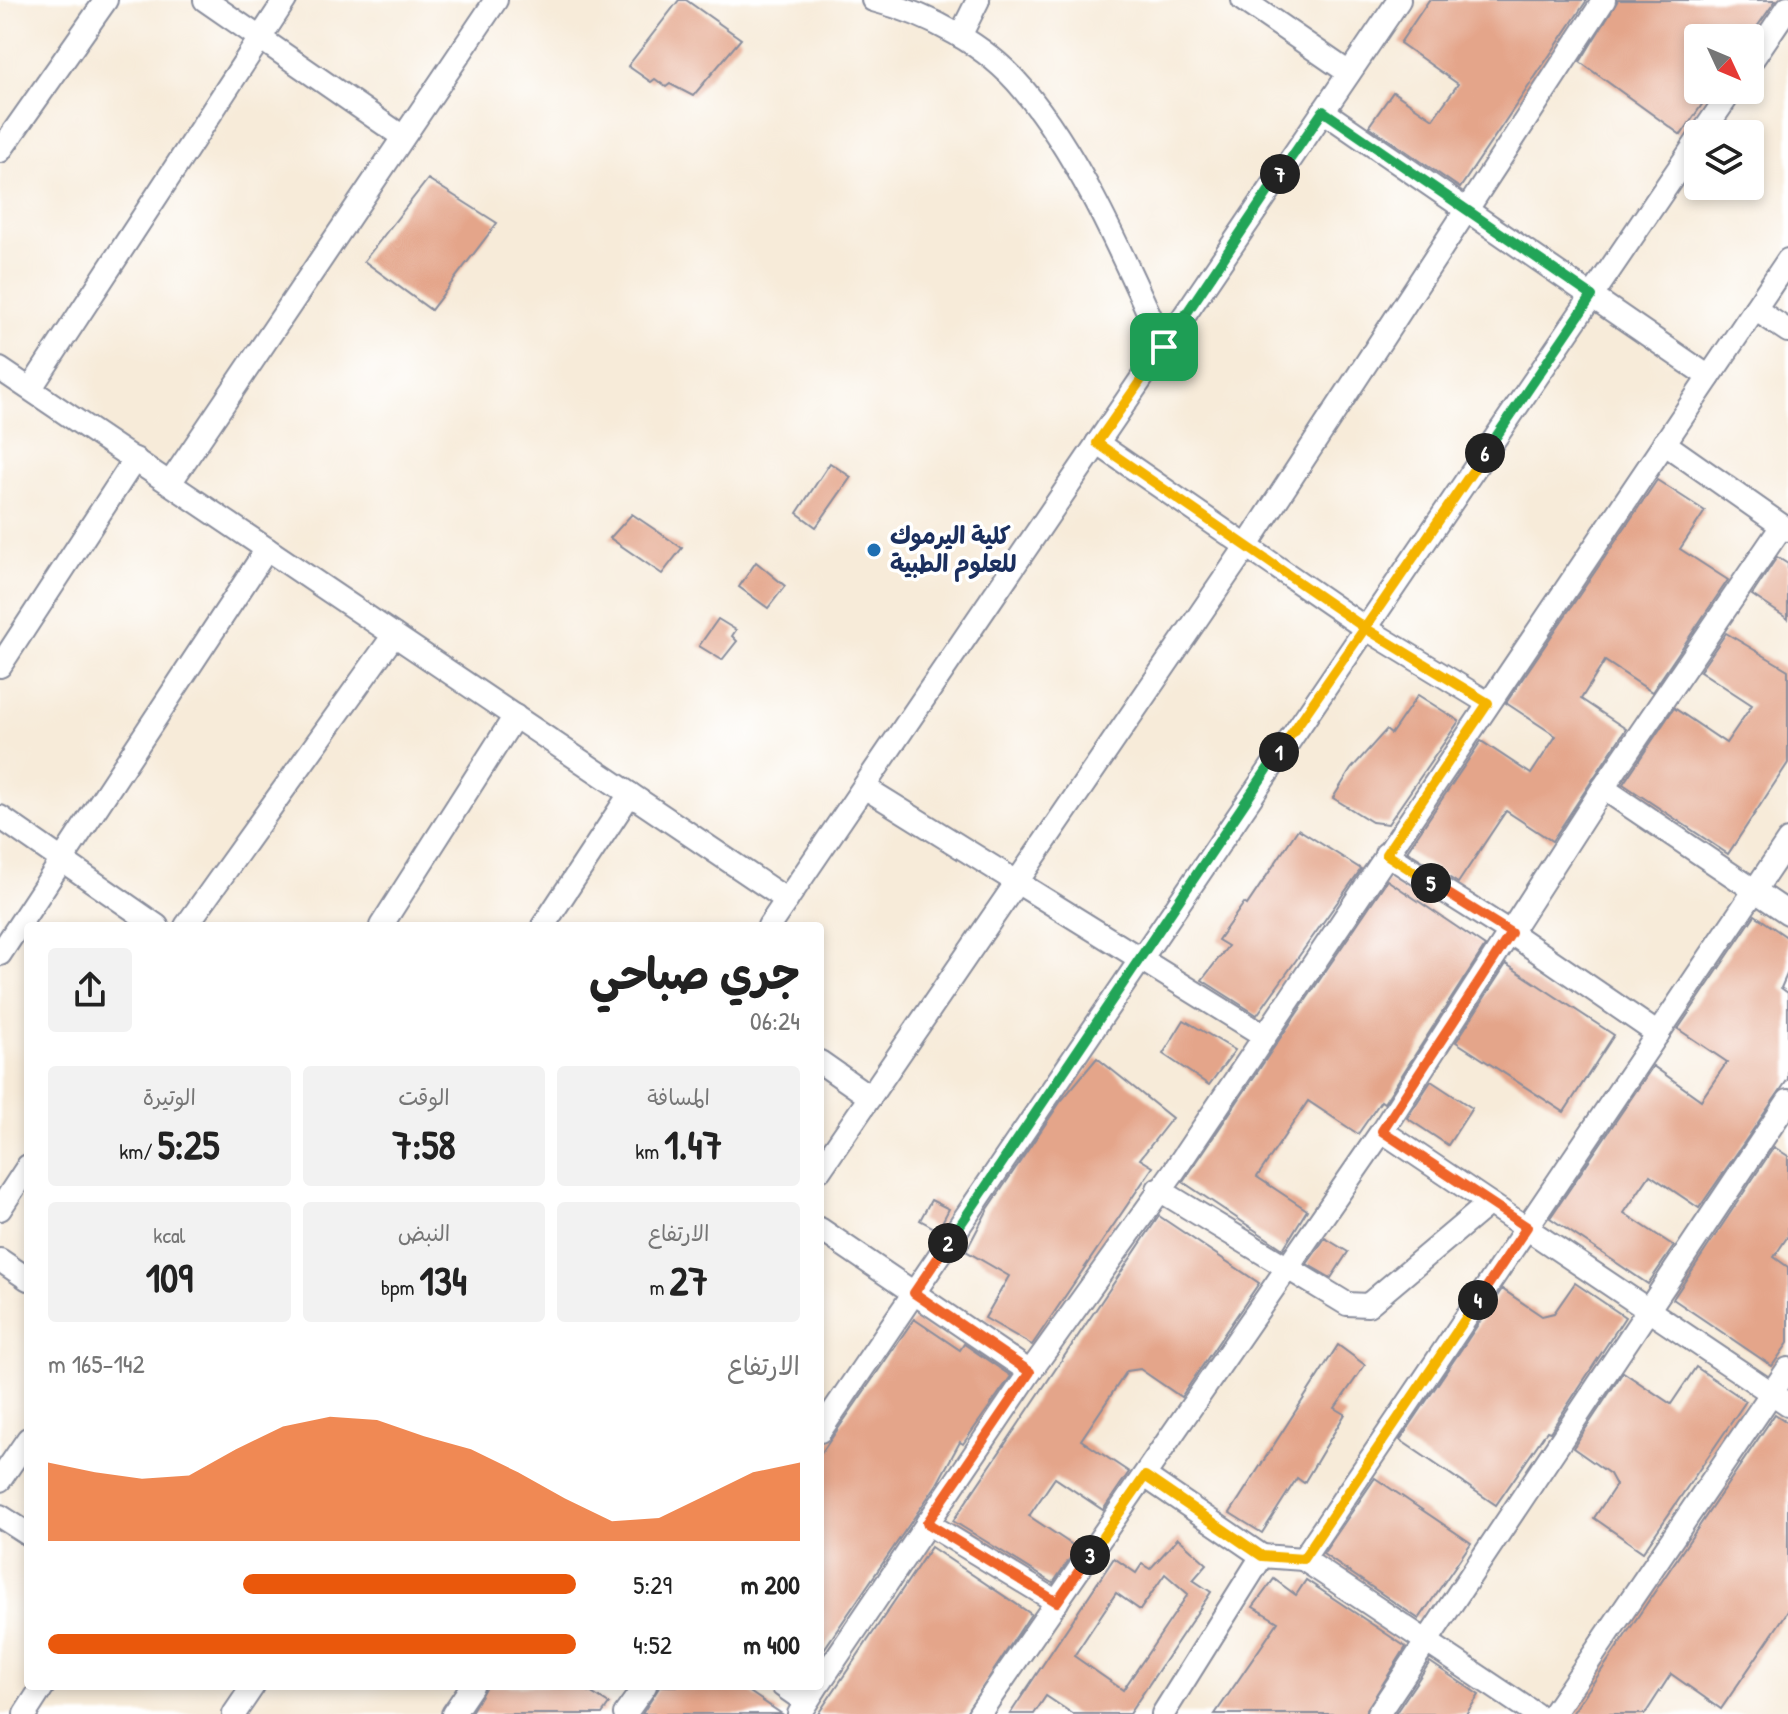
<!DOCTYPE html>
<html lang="ar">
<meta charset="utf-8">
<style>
:root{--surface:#fff;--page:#f2f2f2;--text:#222;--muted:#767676;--accent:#ea580c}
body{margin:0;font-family:"Patrick Hand","Playpen Sans Arabic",sans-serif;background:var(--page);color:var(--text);direction:rtl;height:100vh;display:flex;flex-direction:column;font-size:30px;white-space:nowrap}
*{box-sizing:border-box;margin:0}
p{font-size:26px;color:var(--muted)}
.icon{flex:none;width:44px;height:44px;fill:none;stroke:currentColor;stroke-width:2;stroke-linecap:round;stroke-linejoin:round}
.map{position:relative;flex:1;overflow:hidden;direction:ltr}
.drawer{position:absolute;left:24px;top:922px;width:800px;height:768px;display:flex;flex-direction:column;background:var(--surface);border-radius:8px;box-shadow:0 4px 12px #0003;direction:rtl}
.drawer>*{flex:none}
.needle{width:52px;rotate:134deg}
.buttons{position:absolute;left:1684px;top:24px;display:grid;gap:16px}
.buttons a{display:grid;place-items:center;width:80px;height:80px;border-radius:8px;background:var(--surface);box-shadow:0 4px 12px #0003;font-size:40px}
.pin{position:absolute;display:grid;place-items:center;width:68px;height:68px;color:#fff;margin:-34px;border-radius:16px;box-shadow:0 4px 12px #0006}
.km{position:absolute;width:40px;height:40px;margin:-20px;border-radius:50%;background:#222;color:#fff;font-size:22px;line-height:40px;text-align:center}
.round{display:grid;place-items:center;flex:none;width:84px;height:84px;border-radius:8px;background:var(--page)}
.overview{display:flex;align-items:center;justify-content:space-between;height:136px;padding:0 24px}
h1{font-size:44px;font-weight:700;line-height:60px}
.metrics{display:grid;grid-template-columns:repeat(3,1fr);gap:12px;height:136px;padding:8px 24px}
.metrics div{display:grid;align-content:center;border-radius:8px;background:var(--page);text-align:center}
.metrics b{font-size:40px;font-weight:700}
.metrics small{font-size:22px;font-weight:400}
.metrics p{font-size:22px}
.chart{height:224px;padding:16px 24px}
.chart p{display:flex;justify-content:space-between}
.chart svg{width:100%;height:144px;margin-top:8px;fill:var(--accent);opacity:.7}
ul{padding:0 24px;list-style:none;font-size:26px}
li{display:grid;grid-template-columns:128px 96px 1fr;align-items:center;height:60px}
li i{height:20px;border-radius:10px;background:var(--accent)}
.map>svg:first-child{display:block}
.building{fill:#e4a58a;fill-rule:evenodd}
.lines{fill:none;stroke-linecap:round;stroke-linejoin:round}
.minor-casing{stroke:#898d9c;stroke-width:26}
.minor{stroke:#fff;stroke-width:22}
.split-1-casing{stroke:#fff;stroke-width:16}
.split-2-casing{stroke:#fff;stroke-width:16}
.split-3-casing{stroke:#fff;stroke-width:16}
.split-4-casing{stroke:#fff;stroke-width:16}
.split-5-casing{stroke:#fff;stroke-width:16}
.split-6-casing{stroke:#fff;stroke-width:16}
.split-7-casing{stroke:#fff;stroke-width:16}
.split-8-casing{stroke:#fff;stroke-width:16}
.split-1{stroke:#f5b400;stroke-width:10}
.split-2{stroke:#22a559;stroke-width:10}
.split-3{stroke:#f0652b;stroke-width:10}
.split-4{stroke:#f5b400;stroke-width:10}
.split-5{stroke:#f0652b;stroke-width:10}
.split-6{stroke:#f5b400;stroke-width:10}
.split-7{stroke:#22a559;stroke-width:10}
.split-8{stroke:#22a559;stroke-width:10}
.poi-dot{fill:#1f6fb2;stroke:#fff;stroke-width:3}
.labels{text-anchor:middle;stroke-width:7;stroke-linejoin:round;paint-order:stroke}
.poi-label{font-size:24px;font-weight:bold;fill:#1b2f5e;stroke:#fff;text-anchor:start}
</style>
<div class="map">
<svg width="1788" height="1714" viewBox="0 0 1788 1714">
<rect width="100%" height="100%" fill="#fff"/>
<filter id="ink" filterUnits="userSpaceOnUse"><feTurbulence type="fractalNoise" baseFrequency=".0125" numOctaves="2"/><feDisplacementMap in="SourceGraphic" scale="16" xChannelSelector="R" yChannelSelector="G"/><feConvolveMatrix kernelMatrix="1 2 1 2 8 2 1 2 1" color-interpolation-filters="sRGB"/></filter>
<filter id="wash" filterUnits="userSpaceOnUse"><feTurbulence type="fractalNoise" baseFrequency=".006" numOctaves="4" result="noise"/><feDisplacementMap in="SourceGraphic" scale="32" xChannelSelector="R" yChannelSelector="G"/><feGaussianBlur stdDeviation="1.8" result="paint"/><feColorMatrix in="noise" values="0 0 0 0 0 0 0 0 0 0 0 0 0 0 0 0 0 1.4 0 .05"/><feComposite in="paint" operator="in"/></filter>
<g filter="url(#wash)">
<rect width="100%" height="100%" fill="#f7ebd9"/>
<g id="blocks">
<g class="building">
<polygon points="679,0 686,0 741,39 693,96 670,84 666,87 655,79 651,82 628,66"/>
<polygon points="1429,0 1587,0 1460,188 1369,126 1393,92 1433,119 1458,84 1400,43"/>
<polygon points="1618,0 1776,0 1749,38 1698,38 1698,90 1712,90 1681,135 1580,62"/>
<polygon points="428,179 497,223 431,310 364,261"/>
<polygon points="830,463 851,477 816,527 797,513"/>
<polygon points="1657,480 1705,511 1680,549 1728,580 1652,692 1605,661 1581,699 1626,729 1552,841 1506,811 1458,883 1407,851 1481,741 1531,774 1556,736 1506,703"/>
<polygon points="632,514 682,548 662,574 610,538"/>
<polygon points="1777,557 1788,564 1788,619 1752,595"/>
<polygon points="756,562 785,586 768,608 739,587"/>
<polygon points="718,619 736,630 732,636 737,641 722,660 699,646"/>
<polygon points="1726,633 1788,670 1788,763 1728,854 1623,784 1674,708 1726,743 1752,705 1700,671"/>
<polygon points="1418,695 1459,721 1388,824 1372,822 1333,798 1351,769 1386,730 1391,734"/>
<polygon points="1298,829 1361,869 1257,1015 1202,980 1228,946 1218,940 1244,903 1247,905"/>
<polygon points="1387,880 1485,946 1384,1103 1381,1101 1358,1134 1308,1101 1257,1177 1307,1210 1283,1249 1183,1182"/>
<polygon points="1755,915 1788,938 1788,972 1781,988 1788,993 1788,1079 1699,1208 1650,1175 1624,1213 1674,1246 1648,1284 1550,1218 1653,1066 1701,1100 1727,1062 1678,1029"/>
<polygon points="1506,964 1614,1035 1564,1112 1456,1042"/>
<polygon points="1184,1020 1235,1050 1209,1085 1163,1054"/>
<polygon points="1097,1058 1172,1118 1140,1159 1153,1167 1032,1345 985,1318 1009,1276 966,1251 988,1209 1061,1101"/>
<polygon points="1431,1081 1472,1108 1448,1145 1407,1118"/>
<polygon points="1774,1147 1788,1156 1788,1236 1774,1257 1788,1267 1788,1343 1772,1366 1673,1299"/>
<polygon points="931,1200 949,1209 938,1230 920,1220"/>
<polygon points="1159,1216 1259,1283 1181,1397 1140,1369 1127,1371 1081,1440 1129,1472 1103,1510 1055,1478 1029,1516 1077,1548 1053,1583 953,1521"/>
<polygon points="1325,1238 1348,1252 1331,1278 1307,1264"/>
<polygon points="1575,1283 1625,1317 1550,1432 1547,1431 1496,1505 1400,1440 1502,1289 1542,1316 1554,1313"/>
<polygon points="914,1319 960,1350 964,1344 1011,1376 963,1444 960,1442 937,1484 820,1655 820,1455"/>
<polygon points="1338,1345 1365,1365 1335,1408 1345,1414 1304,1483 1297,1478 1262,1533 1230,1513"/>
<polygon points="1696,1367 1746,1401 1643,1552 1594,1518 1616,1485 1610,1474 1573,1448 1623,1372 1671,1404"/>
<polygon points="1775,1414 1788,1423 1788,1611 1721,1709 1671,1674 1645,1714 1572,1714"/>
<polygon points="1375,1478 1471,1543 1419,1619 1323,1554"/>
<path d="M1178 1538 1207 1564 1193 1580 1211 1592 1129 1714H1073L1046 1696 1034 1714H1010L1114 1558 1136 1573 1142 1564 1150 1569ZM1165 1574 1188 1594 1123 1690 1074 1656 1116 1593 1140 1610Z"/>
<polygon points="931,1547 1031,1614 965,1714 818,1714"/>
<polygon points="1274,1579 1296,1595 1306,1580 1406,1647 1364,1714 1215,1714 1278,1622 1253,1607"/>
<polygon points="1430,1662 1479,1695 1466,1714 1395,1714"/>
<polygon points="486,1686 580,1686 609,1704 602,1714 470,1714"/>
<polygon points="741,1686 782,1714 642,1714 660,1686"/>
</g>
</g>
</g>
<g filter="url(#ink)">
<use href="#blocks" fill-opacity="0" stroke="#898d9c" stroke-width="2"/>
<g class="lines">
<defs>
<g id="minor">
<polyline points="205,0 403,137"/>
<path d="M873 0C928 14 987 45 1023 89 1082 159 1126 264 1164 347"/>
<polyline points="1243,0 1349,73"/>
<polyline points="960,36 978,0"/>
<polyline points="1750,63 1788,7"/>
<polyline points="1323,111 1709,377"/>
<polyline points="1702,134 1732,90"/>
<polyline points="0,151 106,0"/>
<polyline points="1755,309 1788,331"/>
<polyline points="0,369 787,900"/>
<polyline points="31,388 285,0"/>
<polyline points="1097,443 1365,628 1488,703"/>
<polyline points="1664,443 1788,530"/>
<polyline points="170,483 496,0"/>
<polyline points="0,666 135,459"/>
<polyline points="864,787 1263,1035"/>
<polyline points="1603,788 1788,913"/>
<polyline points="0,817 157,926"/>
<polyline points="1386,854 1511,933 1658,1034"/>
<polyline points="186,926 394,635"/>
<polyline points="381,926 515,716"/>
<polyline points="543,926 630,794"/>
<polyline points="769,926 1399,0"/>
<polyline points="0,954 267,549"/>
<polyline points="820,1062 870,1097"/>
<polyline points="1382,1131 1788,1404"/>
<polyline points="820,1170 1246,547 1604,0"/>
<polyline points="1158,1189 1347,1304 1368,1305 1488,1204"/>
<polyline points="0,1209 28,1166"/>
<polyline points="820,1229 1030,1372"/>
<polyline points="0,1260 28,1279"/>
<polyline points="820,1431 1698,140"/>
<polyline points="1145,1476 1262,1556"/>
<polyline points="0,1480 28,1439"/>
<polyline points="0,1516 28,1534"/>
<polyline points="927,1523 1057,1602"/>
<polyline points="1303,1559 1535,1714"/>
<polyline points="820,1682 1030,1372 1174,1171 1788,260"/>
<polyline points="783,1686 806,1702"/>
<polyline points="25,1714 43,1686"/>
<polyline points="234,1714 253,1686"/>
<polyline points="453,1714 472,1686"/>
<polyline points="625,1714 645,1686"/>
<polyline points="799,1714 817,1686"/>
<polyline points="979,1714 1382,1131 1603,788 1782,526"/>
<polyline points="1163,1714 1262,1556 1303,1559 1788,841"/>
<polyline points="1378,1714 1788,1101"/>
<polyline points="1553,1714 1788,1369"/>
</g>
</defs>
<use href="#minor" class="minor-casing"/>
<use href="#minor" class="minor"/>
</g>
</g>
<g class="lines" filter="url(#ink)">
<defs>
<polyline id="split-1" points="1164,347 1097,443 1365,628 1279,752"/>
<polyline id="split-2" points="948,1243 1279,752"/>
<polyline id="split-3" points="948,1243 914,1293 1030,1372 927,1523 1057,1602 1090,1555"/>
<polyline id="split-4" points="1090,1555 1145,1476 1262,1556 1303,1559 1478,1300"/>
<polyline id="split-5" points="1431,883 1511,933 1382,1131 1527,1227 1478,1300"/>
<polyline id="split-6" points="1431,883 1386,854 1488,703 1365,628 1485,453"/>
<polyline id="split-7" points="1280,174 1323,111 1592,296 1485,453"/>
<polyline id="split-8" points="1164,347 1280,174"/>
</defs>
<use href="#split-1" class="split-1-casing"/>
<use href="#split-2" class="split-2-casing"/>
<use href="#split-3" class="split-3-casing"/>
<use href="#split-4" class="split-4-casing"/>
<use href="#split-5" class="split-5-casing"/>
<use href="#split-6" class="split-6-casing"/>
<use href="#split-7" class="split-7-casing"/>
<use href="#split-8" class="split-8-casing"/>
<use href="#split-1" class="split-1"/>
<use href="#split-2" class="split-2"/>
<use href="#split-3" class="split-3"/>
<use href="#split-4" class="split-4"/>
<use href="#split-5" class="split-5"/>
<use href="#split-6" class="split-6"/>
<use href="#split-7" class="split-7"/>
<use href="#split-8" class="split-8"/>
</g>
<circle class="poi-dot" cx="874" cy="550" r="8"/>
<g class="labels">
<g class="poi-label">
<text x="890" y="544">كلية اليرموك<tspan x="890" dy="28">للعلوم الطبية</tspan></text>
</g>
</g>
</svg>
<div class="buttons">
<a><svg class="needle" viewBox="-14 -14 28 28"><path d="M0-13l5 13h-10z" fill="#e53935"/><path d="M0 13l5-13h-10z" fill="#767676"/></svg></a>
<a><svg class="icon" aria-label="layers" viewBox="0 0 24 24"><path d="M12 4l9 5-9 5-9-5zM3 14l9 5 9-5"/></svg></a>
</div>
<div class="pin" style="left:1164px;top:347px;background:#1e9e55"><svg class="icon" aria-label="arrive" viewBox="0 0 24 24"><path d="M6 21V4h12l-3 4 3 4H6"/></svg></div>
<b class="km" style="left:1279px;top:752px">1</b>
<b class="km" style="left:948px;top:1243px">2</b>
<b class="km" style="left:1090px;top:1555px">3</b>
<b class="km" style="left:1478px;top:1300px">4</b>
<b class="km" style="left:1431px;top:883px">5</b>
<b class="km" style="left:1485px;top:453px">6</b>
<b class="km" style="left:1280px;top:174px">7</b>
<section class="drawer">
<div class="overview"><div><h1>جري صباحي</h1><p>06:24</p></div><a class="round"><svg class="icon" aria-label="share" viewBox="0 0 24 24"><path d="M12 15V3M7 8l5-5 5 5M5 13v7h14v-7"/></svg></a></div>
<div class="metrics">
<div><p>المسافة</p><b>1.47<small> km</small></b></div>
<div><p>الوقت</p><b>7:58</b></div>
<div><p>الوتيرة</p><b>5:25<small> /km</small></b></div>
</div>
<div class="metrics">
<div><p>الارتفاع</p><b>27<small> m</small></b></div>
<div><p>النبض</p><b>134<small> bpm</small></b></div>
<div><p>kcal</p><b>109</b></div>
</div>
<div class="chart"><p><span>الارتفاع</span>142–165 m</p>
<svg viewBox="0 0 160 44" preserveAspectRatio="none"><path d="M0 44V20L10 23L20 25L30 24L40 16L50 9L60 6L70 7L80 12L90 16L100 23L110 31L120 38L130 37L140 30L150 23L160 20V44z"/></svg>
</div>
<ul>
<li><b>200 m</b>5:29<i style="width:63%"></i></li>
<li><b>400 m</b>4:52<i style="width:100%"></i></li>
</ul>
</section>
</div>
